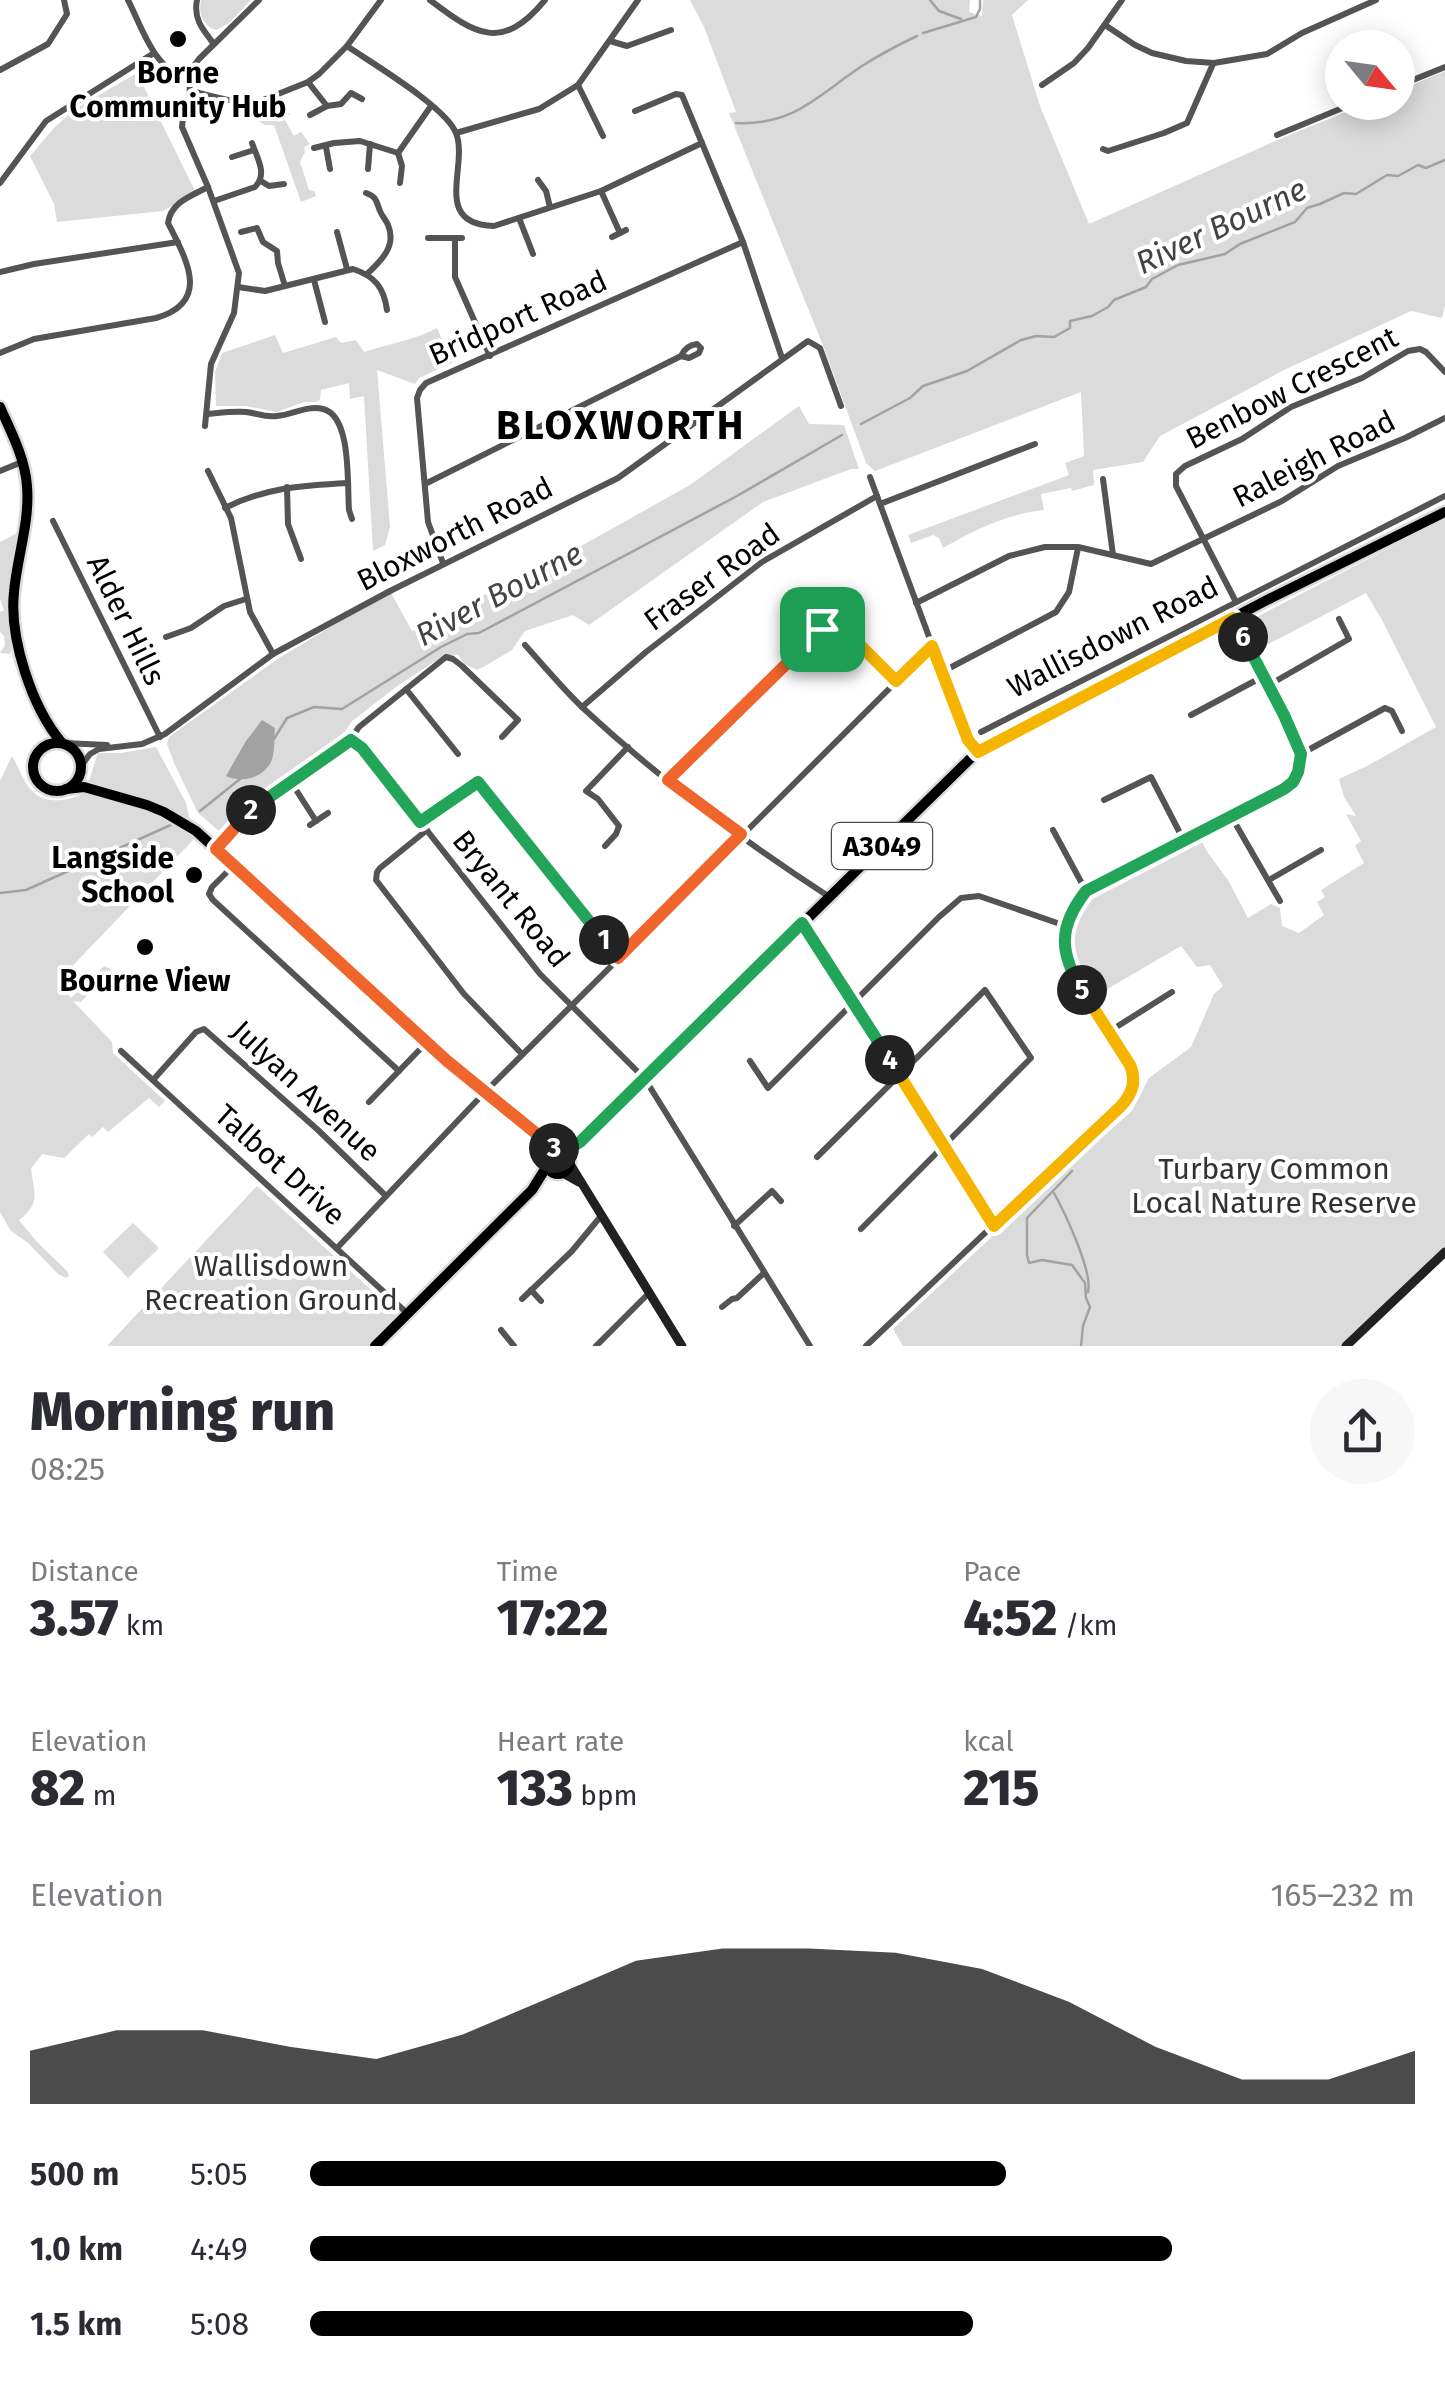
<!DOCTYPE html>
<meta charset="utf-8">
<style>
:root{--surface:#fff;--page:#f7f7f7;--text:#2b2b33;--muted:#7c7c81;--accent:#000}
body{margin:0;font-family:"Fira Sans",sans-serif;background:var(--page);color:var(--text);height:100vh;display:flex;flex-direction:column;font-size:38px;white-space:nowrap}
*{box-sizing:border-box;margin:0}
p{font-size:32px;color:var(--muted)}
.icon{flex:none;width:55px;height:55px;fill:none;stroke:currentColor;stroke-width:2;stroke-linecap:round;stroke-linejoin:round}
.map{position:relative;height:1346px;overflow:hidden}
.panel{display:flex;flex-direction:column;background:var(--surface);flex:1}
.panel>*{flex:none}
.needle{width:65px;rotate:119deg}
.controls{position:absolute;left:1325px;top:30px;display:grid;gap:20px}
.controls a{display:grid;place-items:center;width:90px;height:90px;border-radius:50%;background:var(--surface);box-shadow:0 5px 25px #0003;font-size:50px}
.pin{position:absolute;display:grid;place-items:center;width:85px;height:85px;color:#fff;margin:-42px;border-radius:20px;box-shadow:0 5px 15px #0006}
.km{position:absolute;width:50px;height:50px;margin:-25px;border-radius:50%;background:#222;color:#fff;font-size:28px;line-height:50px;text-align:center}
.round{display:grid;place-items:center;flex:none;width:105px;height:105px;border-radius:52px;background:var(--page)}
.head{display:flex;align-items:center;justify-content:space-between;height:170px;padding:0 30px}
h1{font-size:55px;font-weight:800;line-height:75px}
.figures{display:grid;grid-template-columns:repeat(3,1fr);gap:15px;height:170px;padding:10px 30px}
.figures div{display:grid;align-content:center}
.figures b{font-size:50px;font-weight:800}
.figures small{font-size:28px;font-weight:400}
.figures p{font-size:28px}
.chart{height:280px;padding:20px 30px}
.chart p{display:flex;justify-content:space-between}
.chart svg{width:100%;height:180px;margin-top:10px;fill:var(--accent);opacity:.7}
ul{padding:0 30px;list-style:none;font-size:32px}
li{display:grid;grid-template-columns:160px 120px 1fr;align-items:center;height:75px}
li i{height:25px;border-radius:12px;background:var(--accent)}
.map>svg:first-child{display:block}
.green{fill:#dbdbdb}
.water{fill:#a2a2a2}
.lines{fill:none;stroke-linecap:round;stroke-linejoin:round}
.stream{stroke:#a2a2a2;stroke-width:2.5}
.primary-casing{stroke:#dbdbdb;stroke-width:15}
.street{stroke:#545454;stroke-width:6}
.secondary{stroke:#212121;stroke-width:9}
.primary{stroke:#000;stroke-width:10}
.split-1-casing{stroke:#fff;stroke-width:20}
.split-2-casing{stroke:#fff;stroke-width:20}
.split-3-casing{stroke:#fff;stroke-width:20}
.split-4-casing{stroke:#fff;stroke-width:20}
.split-5-casing{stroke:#fff;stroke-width:20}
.split-6-casing{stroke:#fff;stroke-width:20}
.split-7-casing{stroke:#fff;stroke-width:20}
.split-1{stroke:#f0652b;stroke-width:12}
.split-2{stroke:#22a559;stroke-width:12}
.split-3{stroke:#f0652b;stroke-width:12}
.split-4{stroke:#22a559;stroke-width:12}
.split-5{stroke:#f5b400;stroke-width:12}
.split-6{stroke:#22a559;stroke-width:12}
.split-7{stroke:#f5b400;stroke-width:12}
.poi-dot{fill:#000;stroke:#fff;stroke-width:4}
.labels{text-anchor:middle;stroke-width:8;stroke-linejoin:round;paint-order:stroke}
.shield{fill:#fff;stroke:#4c4c4c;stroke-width:2.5}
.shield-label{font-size:28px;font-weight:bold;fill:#000}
.poi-label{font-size:30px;font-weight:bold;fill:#000;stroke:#fff}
.street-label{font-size:30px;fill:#000;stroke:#fff}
.park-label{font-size:30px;fill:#323232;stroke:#fff}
.water-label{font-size:32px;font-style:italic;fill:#434343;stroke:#fff}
.district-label{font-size:40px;font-weight:bold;letter-spacing:2.5px;fill:#000;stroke:#fff}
</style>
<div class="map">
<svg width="1445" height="1346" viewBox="0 0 1445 1346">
<rect width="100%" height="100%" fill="#fff"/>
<g class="green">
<path d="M201 0H251L229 23 217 30C203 27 198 13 201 0Z"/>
<path d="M690 0H970L969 12 982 16 983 0H1028L1012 15 1040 106 1089 224 1282 138 1368 103 1398 102V91L1445 71V305L1442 318 1411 311 1284 370 1160 436 1143 462 1093 470 1094 485 1072 491 1071 488 1041 494 1044 510C1006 514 975 530 943 548L939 538 933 535 911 543 908 535 1069 475 1065 463 1084 456 1081 392 875 471 866 463 824 348 729 113 736 112 704 27Z"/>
<polygon points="137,73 196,193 163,211 57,222 54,204 30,156 54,128 75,109"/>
<polygon points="287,99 286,109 290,114 285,117 285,120 294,136 301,132 310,144 304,147 305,152 300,162 309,190 314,191 316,196 301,202 274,125 265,125 258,121 263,106"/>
<path d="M437 328 452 363 419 378 415 384 377 370 390 527 385 545 373 551 364 396 350 399 349 383 321 390 320 400 316 402H304L277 412 246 406H216L215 372 222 353 275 335 283 353 336 337 341 343 356 340 364 352C389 344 414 340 437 328Z"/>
<polygon points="799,406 809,424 844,425 859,469 851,469 763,502 589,625 573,615 525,631 512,650 478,670 464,664 458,655 443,656 396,687 351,722 340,741 258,795 229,825 219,831 198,813 174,763 167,744 169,737 279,658 390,591 412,631 574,550 690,485"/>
<polygon points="1445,519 1445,1252 1346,1346 903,1346 893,1329 1054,1179 1132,1111 1149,1078 1191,1047 1214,994 1223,986 1210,965 1197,967 1181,946 1109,988 1096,1002 1075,972 1067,950 1069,927 1074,916 1088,895 1198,835 1208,853 1228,880 1248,918 1271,904 1280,908 1282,926 1299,933 1324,915 1317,902 1325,897 1321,890 1364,863 1355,846 1361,841 1346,814 1356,816 1344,797 1339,779 1369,765 1436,727 1382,620 1366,593 1261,648 1247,622"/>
<polygon points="17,533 10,586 11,654 0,653 5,645 4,636 0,632 0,612 4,610 0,599 0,542"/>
<path d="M156 747 186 803 194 839 58 981 71 998 104 966 111 969 81 1002 73 1001 112 1042 113 1053 165 1101 159 1107 149 1098 108 1132 103 1127 92 1137 89 1134 64 1158 42 1154 31 1169C34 1193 41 1203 19 1220L37 1242 67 1271 69 1276 66 1278 58 1274 28 1243 11 1231 0 1212V781L12 756C18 766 24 783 32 791 47 806 70 800 85 793L98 753H121Z"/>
<polygon points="257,1186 380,1298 395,1313 396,1317 368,1346 107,1346"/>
<polygon points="133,1223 159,1248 128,1278 103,1252"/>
</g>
<path class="water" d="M262 720 275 728C274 738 275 754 271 762 262 779 241 783 226 776L246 741Z"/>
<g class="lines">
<g class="stream">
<polyline points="930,0 939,11 961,19"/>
<polyline points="923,33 976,17 980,9 980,0"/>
<path d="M736 123C794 126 818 95 862 66 879 55 898 45 917 36"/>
<polyline points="861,424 910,398 923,386 967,371 1021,340 1036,336 1054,337 1070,328 1070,321 1092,316 1108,307 1114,300 1146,287 1152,279 1178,265 1225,254 1240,244 1295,222 1307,208 1320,204 1344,193 1356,194 1387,175 1398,176 1418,165 1426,168 1445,160"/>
<polyline points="274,739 287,718 314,707 342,709 441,647 467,634 479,633 737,496 842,435"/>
<polyline points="200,811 240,779"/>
<polyline points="0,893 26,890 173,824"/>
<polyline points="1072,1171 1027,1218 1027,1255 1029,1263 1042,1260 1072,1265 1085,1283 1086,1298 1090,1307 1083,1326 1081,1346"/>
<path d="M1054 1193C1065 1213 1093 1272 1088 1292"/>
</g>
<defs>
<g id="primary">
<path d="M0 407C11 432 25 458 27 486 30 522 17 557 14 592 9 638 32 708 62 743"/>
<circle cx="57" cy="767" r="24"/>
<polyline points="66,789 84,787 147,805 164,812 196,831 447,1059 485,1092 521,1119 548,1144 562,1151"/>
<circle cx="558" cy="1162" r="12"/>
<polyline points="564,1152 580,1141 629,1094 977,752 1271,598 1445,512"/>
<polyline points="375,1346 532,1190 547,1166"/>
</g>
</defs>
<use href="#primary" class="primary-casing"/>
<g class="street">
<path d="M128 0C142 27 154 71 188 78"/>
<path d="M197 0C193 19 203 30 214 44"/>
<path d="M430 0C476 35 502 52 545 0"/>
<polyline points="1105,25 1135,45 1152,53 1186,61 1214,63 1267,54 1302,33 1376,0"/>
<polyline points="610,41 627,46 671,30"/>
<path d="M347 46C373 64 446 107 456 133 469 166 431 224 494 226L601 191 702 143"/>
<polyline points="0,70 48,44 67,14 64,0"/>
<polyline points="308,82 327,106 310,115"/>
<polyline points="578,85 603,136"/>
<polyline points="1042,85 1074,63 1088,48 1122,0"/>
<polyline points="1398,86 1445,67"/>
<path d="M190 91C214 96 233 104 258 102L308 82 319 74 347 46 381 0"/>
<polyline points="327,106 341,104 351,93 362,99"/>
<polyline points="635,111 676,94 682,95 743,242 782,358"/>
<polyline points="456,133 539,109 578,85 638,0"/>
<polyline points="1277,135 1357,102"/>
<polyline points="326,147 330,169"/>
<polyline points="314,148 334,143 360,141 398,153 431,106"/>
<polyline points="1103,149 1108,151 1164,133 1187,123 1213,64"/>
<polyline points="398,153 402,166 400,183"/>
<polyline points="232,157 254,150"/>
<polyline points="368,169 370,144"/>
<polyline points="538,180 546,191 550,207"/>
<polyline points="261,181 269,186 284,184"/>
<polyline points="0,183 46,121 154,53"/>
<polyline points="601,191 620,233"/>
<path d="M366 193C377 197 376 201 380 211 382 216 386 220 388 225 397 246 381 261 367 274"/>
<path d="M214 201 255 187C268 174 257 158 252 143"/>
<polyline points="519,218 533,254"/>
<polyline points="241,232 257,228 263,242 277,251 278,263 285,286"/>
<polyline points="337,232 347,269"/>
<polyline points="612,237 626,230"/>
<polyline points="428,238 462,238"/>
<polyline points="455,239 455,277 490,356"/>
<polyline points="0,272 34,264 178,242"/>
<polyline points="314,280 325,322"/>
<path d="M238 287 265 291 353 269C375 276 384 288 387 310"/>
<path d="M0 353 34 339 156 318C212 302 186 259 168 223 171 202 191 196 208 187L182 127 183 117 190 97 189 72 199 59 259 0"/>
<path d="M207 414C219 413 233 411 246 412 257 413 265 418 277 416 292 415 307 405 323 409 352 416 347 485 349 510L352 519"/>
<polyline points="205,426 211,364 234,313 239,273 208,187"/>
<polyline points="0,471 22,462"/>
<polyline points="208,471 231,518 250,612 273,654"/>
<polyline points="870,477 942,672 968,740 977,752"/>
<polyline points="1103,479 1113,555"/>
<path d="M425 484 681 356C684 349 689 345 697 344L701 348 699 353 689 358 681 356"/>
<polyline points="287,487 288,524 301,559"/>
<polyline points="880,504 1035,444"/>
<path d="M225 508C266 487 302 486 347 483"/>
<polyline points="53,521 160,737"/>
<polyline points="443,563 428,522 417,398 420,390 426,383 743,242"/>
<polyline points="1236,602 1176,486 1176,474 1185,466 1242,439 1291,407 1362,378 1408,351 1420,349 1426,352 1445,372"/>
<polyline points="916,603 1009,556 1045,547 1078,547 1151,564 1282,501 1338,466 1405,438 1445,418"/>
<polyline points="166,637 191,628 224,606 246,599"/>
<path d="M525 645C544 666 562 688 583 708 656 776 745 842 828 896"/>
<polyline points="942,672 1056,612 1069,592 1078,548"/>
<polyline points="1269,685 1349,639 1339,619"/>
<polyline points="406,689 458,754"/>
<polyline points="582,707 646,652 762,562 877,496"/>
<polyline points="1191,715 1264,676"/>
<polyline points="981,732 1445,496"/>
<polyline points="351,740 362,748 540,974 645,1079 810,1346"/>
<polyline points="64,743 107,745"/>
<polyline points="1301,754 1385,708 1392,711 1402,731"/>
<polyline points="81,766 90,754 99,749 142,744 165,734 273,654 390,591 618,478 808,341 820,348 841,406"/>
<polyline points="667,779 828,625 836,625 844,629 896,681"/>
<polyline points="291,782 316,821"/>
<polyline points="1104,800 1151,777 1183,839"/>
<polyline points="1231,816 1280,901"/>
<polyline points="420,822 474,783 481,784 618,957"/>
<polyline points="310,825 328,813"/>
<polyline points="427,830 380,868 377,872 376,880 464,994 522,1054"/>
<polyline points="1053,830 1086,891"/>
<polyline points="605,846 616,834 619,826 598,799 586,791 628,747"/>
<polyline points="216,849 253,808 347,744 359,727 446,657 453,659 462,666 518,720 502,737"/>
<polyline points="234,865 212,887 209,894 213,900 399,1071"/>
<polyline points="1269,880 1321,850"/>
<polyline points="803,924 994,1226"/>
<polyline points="1110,1031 1172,992"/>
<polyline points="121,1051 408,1314"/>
<polyline points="750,1061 768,1088 939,917 961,898 979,896 1066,926"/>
<polyline points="153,1080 196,1032 204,1029 318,1130 386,1196"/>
<polyline points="369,1102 427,1042"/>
<polyline points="817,1157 985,990 1031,1058 861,1229"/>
<polyline points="734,1226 772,1191 781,1201"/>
<polyline points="337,1248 485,1092 932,646"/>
<polyline points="531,1290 541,1301"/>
<polyline points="522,1299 572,1251 601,1216"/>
<polyline points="722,1307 732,1299 737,1298 764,1273"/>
<polyline points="501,1330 514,1346"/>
<polyline points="596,1346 649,1293"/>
<path d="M866 1346 1128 1097 1133 1084 1132 1069C1110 1029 1055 973 1066 926 1068 913 1078 901 1086 891L1284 789 1297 775 1301 764V754L1284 715 1233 618"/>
</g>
<g class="secondary">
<polyline points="570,1164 682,1346"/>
<polyline points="563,1173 579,1182"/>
<polyline points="1346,1346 1445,1252"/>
</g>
<use href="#primary" class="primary"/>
</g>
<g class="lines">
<defs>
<polyline id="split-1" points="604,940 618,958 741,834 668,780 822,629"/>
<polyline id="split-2" points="251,810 351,740 362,748 420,822 478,782 604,940"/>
<polyline id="split-3" points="251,810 216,849 446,1060 554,1148"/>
<polyline id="split-4" points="554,1148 564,1152 580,1142 802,923 890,1060"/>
<path id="split-5" d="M890 1060 994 1226 1120 1107C1132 1095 1137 1081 1130 1065L1082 990"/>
<path id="split-6" d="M1082 990C1059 952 1058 927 1086 891L1284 789 1293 782 1298 772 1301 754 1284 715 1243 637"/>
<polyline id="split-7" points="822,629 833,624 844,629 896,681 932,646 968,740 978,752 1233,618 1243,637"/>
</defs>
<use href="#split-1" class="split-1-casing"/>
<use href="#split-2" class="split-2-casing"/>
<use href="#split-3" class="split-3-casing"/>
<use href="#split-4" class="split-4-casing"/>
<use href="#split-5" class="split-5-casing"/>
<use href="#split-6" class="split-6-casing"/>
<use href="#split-7" class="split-7-casing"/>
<use href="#split-1" class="split-1"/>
<use href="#split-2" class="split-2"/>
<use href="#split-3" class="split-3"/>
<use href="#split-4" class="split-4"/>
<use href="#split-5" class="split-5"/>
<use href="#split-6" class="split-6"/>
<use href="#split-7" class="split-7"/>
</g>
<g class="poi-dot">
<circle cx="178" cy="39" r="10"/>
<circle cx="194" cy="875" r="10"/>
<circle cx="145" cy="947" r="10"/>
</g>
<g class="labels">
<rect class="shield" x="832" y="823" width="100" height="46" rx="8"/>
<g class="shield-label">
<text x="882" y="856">A3049</text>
</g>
<g class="poi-label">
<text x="178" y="83">Borne<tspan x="178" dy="34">Community Hub</tspan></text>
<text x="174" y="868" text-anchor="end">Langside<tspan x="174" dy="34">School</tspan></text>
<text x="145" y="991">Bourne View</text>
</g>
<g class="street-label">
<text transform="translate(518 318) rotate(-24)" y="10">Bridport Road</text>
<text transform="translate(1292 388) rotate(-27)" y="10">Benbow Crescent</text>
<text transform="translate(1314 459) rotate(-27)" y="10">Raleigh Road</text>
<text transform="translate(455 534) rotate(-27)" y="10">Bloxworth Road</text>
<text transform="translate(712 577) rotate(-36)" y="10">Fraser Road</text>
<text transform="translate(126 620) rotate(64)" y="10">Alder Hills</text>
<text transform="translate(1113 637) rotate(-27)" y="10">Wallisdown Road</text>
<text transform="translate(511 899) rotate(51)" y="10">Bryant Road</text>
<text transform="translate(306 1091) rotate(43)" y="10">Julyan Avenue</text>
<text transform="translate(280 1165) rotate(42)" y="10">Talbot Drive</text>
</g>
<g class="park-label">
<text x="1274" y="1179">Turbary Common<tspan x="1274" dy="34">Local Nature Reserve</tspan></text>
<text x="271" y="1276">Wallisdown<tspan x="271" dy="34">Recreation Ground</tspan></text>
</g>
<g class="water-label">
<text transform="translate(1221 226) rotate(-25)" y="11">River Bourne</text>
<text transform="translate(499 594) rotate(-28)" y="11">River Bourne</text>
</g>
<g class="district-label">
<text x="621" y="439">BLOXWORTH</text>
</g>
</g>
</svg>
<div class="controls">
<a><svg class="needle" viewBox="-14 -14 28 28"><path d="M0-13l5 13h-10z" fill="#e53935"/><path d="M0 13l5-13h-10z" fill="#7c7c81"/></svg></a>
</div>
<div class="pin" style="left:822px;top:629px;background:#1e9e55"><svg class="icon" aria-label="arrive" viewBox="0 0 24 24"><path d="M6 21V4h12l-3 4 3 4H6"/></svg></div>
<b class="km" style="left:604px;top:940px">1</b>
<b class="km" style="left:251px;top:810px">2</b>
<b class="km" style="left:554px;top:1148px">3</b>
<b class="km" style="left:890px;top:1060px">4</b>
<b class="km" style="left:1082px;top:990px">5</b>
<b class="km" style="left:1243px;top:637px">6</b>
</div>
<section class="panel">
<div class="head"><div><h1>Morning run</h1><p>08:25</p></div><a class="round"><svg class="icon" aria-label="share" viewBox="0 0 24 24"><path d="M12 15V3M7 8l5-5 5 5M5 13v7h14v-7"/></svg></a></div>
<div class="figures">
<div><p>Distance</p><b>3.57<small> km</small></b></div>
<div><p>Time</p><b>17:22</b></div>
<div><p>Pace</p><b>4:52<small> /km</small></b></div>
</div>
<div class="figures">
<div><p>Elevation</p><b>82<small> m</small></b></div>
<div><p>Heart rate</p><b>133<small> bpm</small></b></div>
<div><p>kcal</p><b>215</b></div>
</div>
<div class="chart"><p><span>Elevation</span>165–232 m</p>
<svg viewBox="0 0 160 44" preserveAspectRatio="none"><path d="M0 44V31L10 26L20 26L30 30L40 33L50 27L60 18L70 9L80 6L90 6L100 7L110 11L120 19L130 30L140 38L150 38L160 31V44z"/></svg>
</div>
<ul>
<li><b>500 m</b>5:05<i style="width:63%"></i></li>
<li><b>1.0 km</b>4:49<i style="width:78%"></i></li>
<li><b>1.5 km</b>5:08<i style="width:60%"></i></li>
</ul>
</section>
